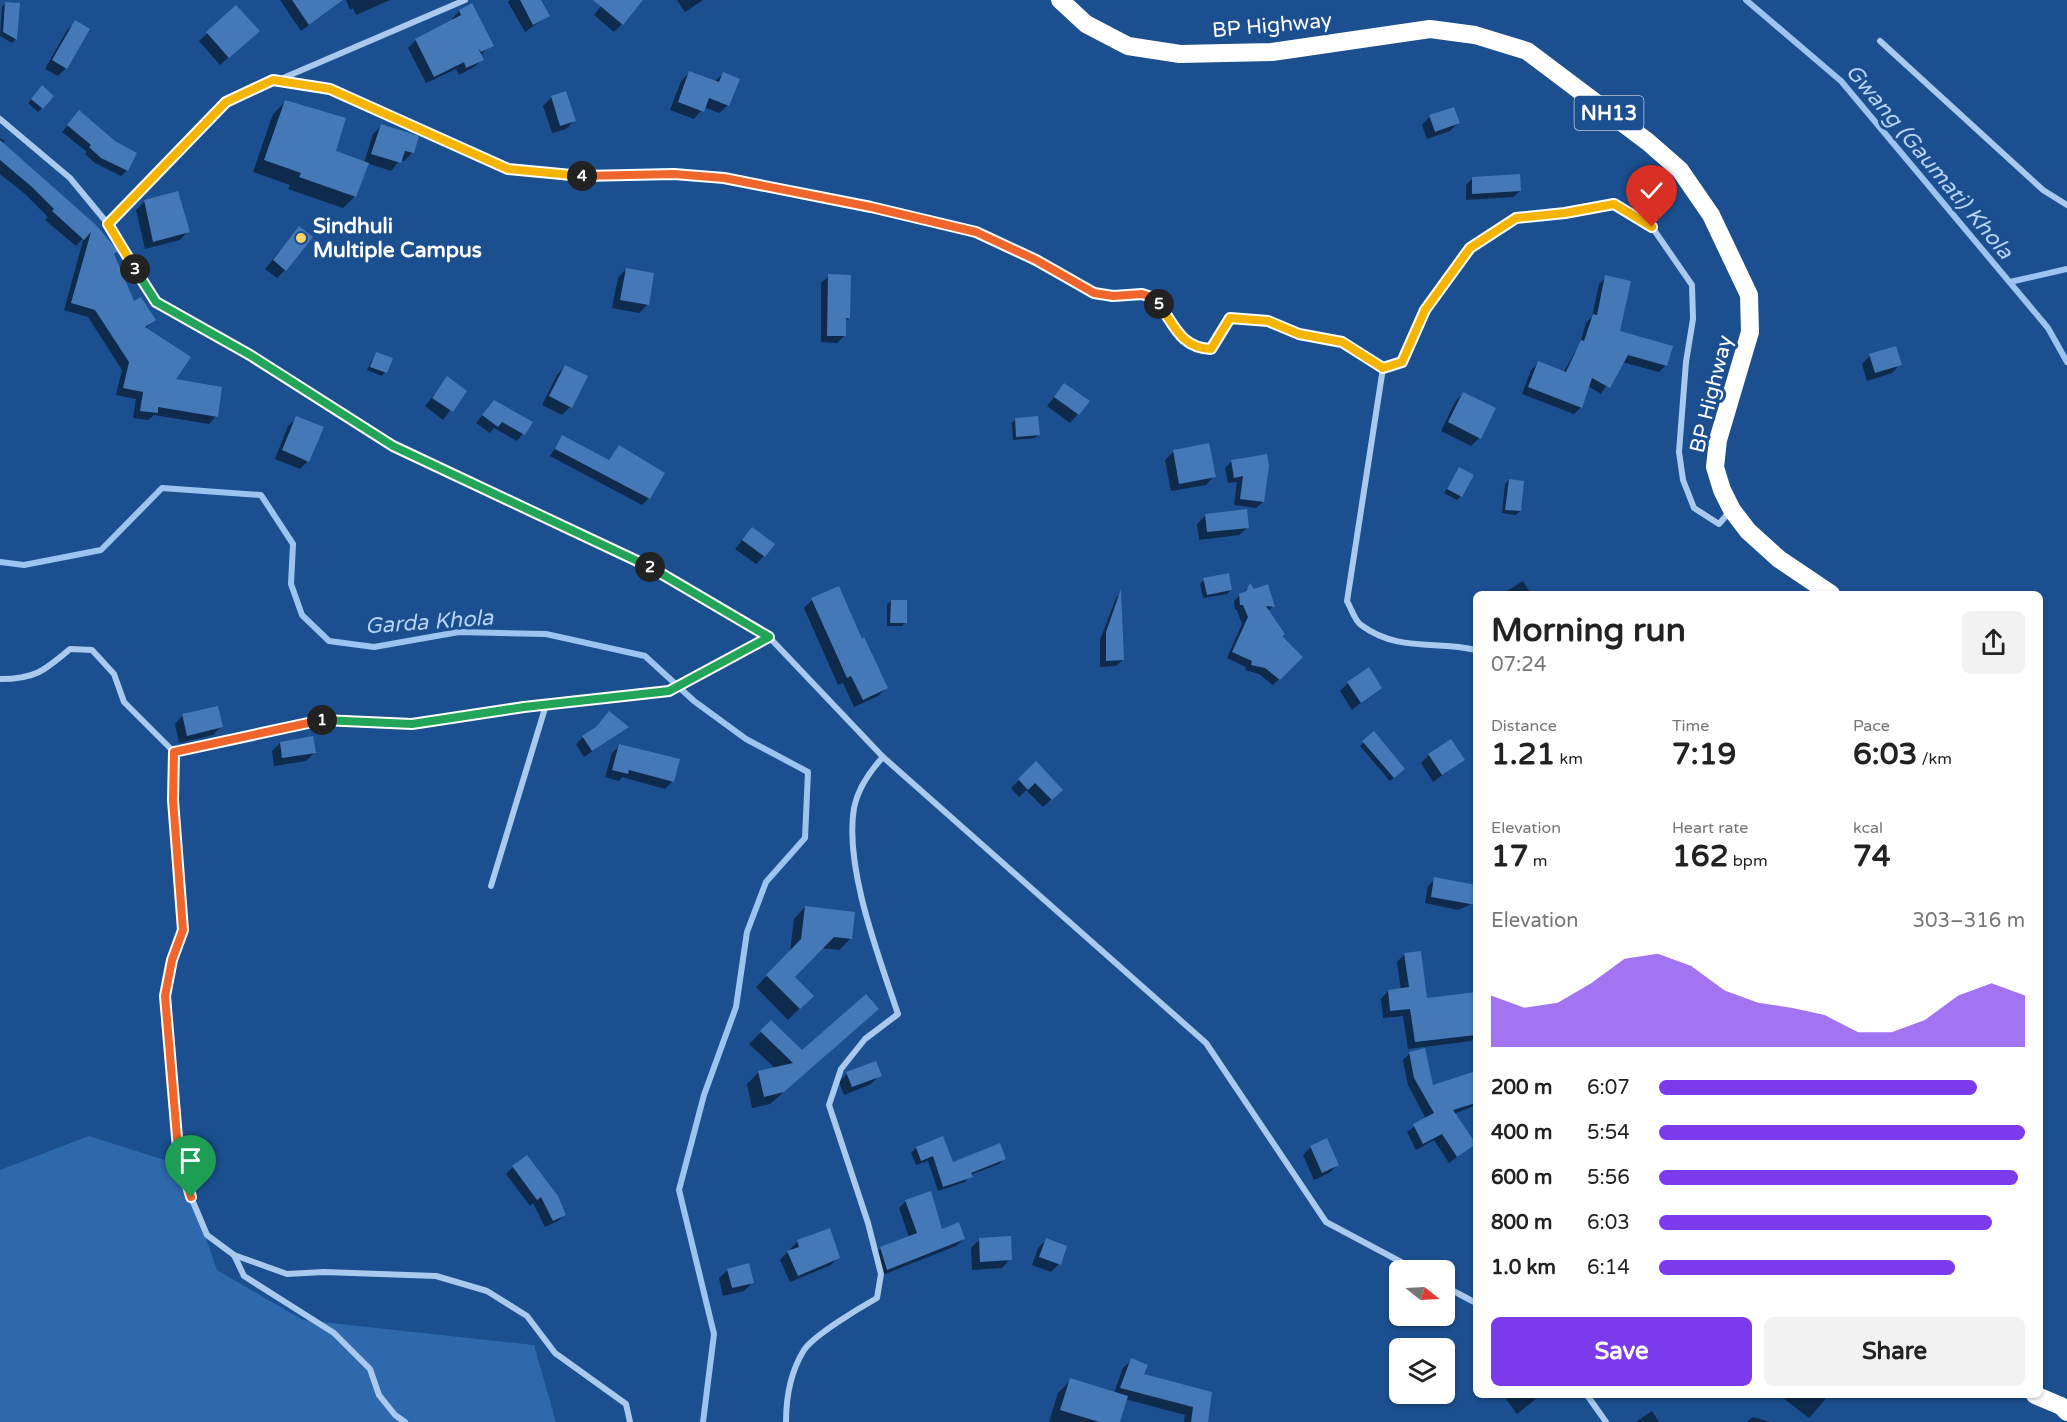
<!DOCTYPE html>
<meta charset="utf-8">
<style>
:root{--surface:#fff;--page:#f2f2f2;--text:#222;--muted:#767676;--accent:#7c3aed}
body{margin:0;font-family:"Varela Round",sans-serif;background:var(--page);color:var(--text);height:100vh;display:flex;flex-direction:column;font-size:22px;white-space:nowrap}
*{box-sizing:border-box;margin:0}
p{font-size:20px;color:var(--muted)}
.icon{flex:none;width:33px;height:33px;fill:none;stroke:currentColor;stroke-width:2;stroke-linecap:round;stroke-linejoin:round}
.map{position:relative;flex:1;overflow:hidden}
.side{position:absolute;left:1473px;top:591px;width:570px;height:807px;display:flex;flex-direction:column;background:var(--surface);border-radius:9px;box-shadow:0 2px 4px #0004}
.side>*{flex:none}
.needle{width:39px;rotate:108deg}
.controls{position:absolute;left:1389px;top:1260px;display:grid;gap:12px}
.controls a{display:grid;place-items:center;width:66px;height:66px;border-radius:9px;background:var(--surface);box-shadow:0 2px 4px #0004;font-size:30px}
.pin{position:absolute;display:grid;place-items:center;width:51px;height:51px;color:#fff;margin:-62px -26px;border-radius:50% 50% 50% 0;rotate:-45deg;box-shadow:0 0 6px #0007}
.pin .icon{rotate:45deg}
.km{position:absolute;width:30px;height:30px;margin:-15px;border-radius:50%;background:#222;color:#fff;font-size:16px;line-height:30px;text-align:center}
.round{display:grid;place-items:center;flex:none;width:63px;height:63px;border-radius:9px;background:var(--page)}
.head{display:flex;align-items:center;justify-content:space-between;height:102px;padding:0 18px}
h1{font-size:33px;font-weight:800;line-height:45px}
.metrics{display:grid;grid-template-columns:repeat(3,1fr);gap:9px;height:102px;padding:6px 18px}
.metrics div{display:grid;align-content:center}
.metrics b{font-size:30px;font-weight:800}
.metrics small{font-size:16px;font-weight:400}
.metrics p{font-size:16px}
.chart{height:168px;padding:12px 18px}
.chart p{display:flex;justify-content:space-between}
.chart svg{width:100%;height:108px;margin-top:6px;fill:var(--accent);opacity:.7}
.cta{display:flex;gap:12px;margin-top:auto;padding:12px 18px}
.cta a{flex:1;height:69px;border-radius:9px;background:var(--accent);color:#fff;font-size:24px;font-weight:800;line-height:69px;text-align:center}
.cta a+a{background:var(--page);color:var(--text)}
ul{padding:0 18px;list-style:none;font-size:20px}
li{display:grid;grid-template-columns:96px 72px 1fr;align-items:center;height:45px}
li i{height:15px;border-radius:8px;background:var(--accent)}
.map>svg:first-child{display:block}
.green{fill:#2e69ad}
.shadow{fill:#0007}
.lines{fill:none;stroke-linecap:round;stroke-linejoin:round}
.stream{stroke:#9cc4f0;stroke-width:6}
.building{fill:#4478b7}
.street{stroke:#a9c9ee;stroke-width:6}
.highway{stroke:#fff;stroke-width:18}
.split-1-casing{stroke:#fff;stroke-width:12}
.split-2-casing{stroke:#fff;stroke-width:12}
.split-3-casing{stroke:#fff;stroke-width:12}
.split-4-casing{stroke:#fff;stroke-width:12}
.split-5-casing{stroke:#fff;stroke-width:12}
.split-6-casing{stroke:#fff;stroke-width:12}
.split-1{stroke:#f0652b;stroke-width:8}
.split-2{stroke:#22a559;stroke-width:8}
.split-3{stroke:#22a559;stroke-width:8}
.split-4{stroke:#f5b400;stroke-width:8}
.split-5{stroke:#f0652b;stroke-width:8}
.split-6{stroke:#f5b400;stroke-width:8}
.poi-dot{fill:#ffd166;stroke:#1b4f8f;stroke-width:2}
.labels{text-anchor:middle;stroke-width:6;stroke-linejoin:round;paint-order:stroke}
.shield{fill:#1b4f8f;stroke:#bbcadd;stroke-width:1.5}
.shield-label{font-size:20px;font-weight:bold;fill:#fff}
.street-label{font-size:21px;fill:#fff;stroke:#1b4f8f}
.poi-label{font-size:21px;font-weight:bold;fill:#fff;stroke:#1b4f8f;text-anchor:start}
.water-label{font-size:22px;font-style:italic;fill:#b5d3f5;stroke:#1b4f8f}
</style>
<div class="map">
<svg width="2067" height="1422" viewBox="0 0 2067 1422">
<rect width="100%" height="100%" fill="#1b4f8f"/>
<polygon class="green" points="89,1136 180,1165 217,1270 303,1320 534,1345 556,1422 0,1422 0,1170"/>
<g class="shadow">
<polygon points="280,0 343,0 301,31"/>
<polygon points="346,0 390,0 356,15 353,8 350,10"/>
<polygon points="510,0 540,0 548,16 525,32 508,2"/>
<polygon points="606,0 630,0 622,24 614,32 594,15"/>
<polygon points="677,0 703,0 685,12"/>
<polygon points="5,4 19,4 16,39 12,43 0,36 2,7"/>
<polygon points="236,7 249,39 220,65 199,41"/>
<polygon points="459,11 492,45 480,55 482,60 474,67 459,75 456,69 426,83 408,48 416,40 453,21 452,19"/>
<polygon points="76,22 66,68 58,76 45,69 67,30"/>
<polygon points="689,73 714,82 723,74 728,105 719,113 704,107 694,119 670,110 681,81"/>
<polygon points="39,91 42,108 38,112 28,103"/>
<polygon points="552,97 574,121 566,129 552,133 543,106"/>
<polygon points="285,102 334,152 364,163 373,134 381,126 412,153 404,161 400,160 391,171 367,163 355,196 343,208 288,189 290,185 253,172 273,114"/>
<polygon points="1430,116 1458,123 1450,131 1427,139 1422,125"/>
<polygon points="74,118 114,143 127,170 121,176 95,163 85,154 87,152 62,132"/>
<polygon points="0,138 5,141 2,144 95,226 113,254 134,303 154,320 145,329 174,380 216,416 209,424 154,415 148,420 133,418 136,399 116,395 122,370 88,317 64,310 84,237 76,246 45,220 48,217 25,194 0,174"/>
<polygon points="1473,178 1520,191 1513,197 1466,200 1466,185"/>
<polygon points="177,192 188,231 180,240 145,249 136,210 144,202"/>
<polygon points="291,237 285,270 277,278 265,269"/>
<polygon points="626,269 647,305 639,313 612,308 618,278"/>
<polygon points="829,276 849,317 845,321 844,336 837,343 821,342 821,283"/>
<polygon points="1606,277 1618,332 1666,365 1659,372 1622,362 1601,394 1588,386 1581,407 1574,414 1522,394 1531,370 1538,363 1563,373 1580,343 1586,323 1592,317 1599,284"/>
<polygon points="376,353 385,372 382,376 367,370"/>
<polygon points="1870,356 1900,364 1892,373 1867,381 1862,364"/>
<polygon points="565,366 570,407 562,415 542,405 557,375"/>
<polygon points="447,378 465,391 443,420 425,406"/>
<polygon points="1064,385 1078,414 1070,423 1047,406"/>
<polygon points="1463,393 1479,438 1471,446 1441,431 1455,402"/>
<polygon points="494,401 531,423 517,441 494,428 490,433 476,423"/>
<polygon points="297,418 308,461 300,469 275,459 288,426"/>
<polygon points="1016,419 1038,435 1035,438 1013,440 1012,423"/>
<polygon points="563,437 608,461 619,447 649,498 642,505 550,456"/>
<polygon points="1173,452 1214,476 1206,485 1171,491 1165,460"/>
<polygon points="1232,461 1263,502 1256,508 1234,505 1237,482 1228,483 1225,468"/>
<polygon points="1459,469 1461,496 1457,500 1444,493"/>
<polygon points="1509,480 1520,511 1516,515 1502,513 1505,484"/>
<polygon points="1206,515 1248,527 1239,535 1199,540 1197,524"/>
<polygon points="752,529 764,556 756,564 735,549"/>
<polygon points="1204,580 1231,590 1227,594 1203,598 1200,584"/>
<polygon points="1523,581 1531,594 1502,594"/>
<polygon points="1250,586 1273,606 1268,612 1281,636 1301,657 1273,685 1259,674 1245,670 1246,667 1227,658 1242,624 1237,610 1235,610 1234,601"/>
<polygon points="1121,593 1123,660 1116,666 1100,667 1100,640 1116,598"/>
<polygon points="812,600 886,688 878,696 854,707 843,683 838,685 804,608"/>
<polygon points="891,601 905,622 902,626 887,626 887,605"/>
<polygon points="1348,683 1380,688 1352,710 1340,691"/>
<polygon points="183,715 221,727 213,735 179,743 175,724"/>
<polygon points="626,727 584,757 576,744 583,737"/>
<polygon points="1374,733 1399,773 1390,781 1360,746"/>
<polygon points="280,743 314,753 306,761 274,766 272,751"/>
<polygon points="620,745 673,781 665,789 622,777 619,781 605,777 612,753"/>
<polygon points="1429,755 1463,760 1433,782 1421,763"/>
<polygon points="1036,763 1061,790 1043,807 1026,790 1019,797 1011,788"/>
<polygon points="1435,879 1476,887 1476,902 1458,910 1425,903 1428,886"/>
<polygon points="805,907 850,939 839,950 821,948 793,978 812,996 788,1020 756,987 790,952 794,919"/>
<polygon points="1405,954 1426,999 1476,1008 1476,1036 1471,1041 1408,1049 1403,1016 1383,1018 1381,999 1388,991 1401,990 1397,962"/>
<polygon points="865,1021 770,1104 752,1108 747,1084 759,1072 775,1068 749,1044 771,1022 802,1052"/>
<polygon points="1410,1053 1432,1087 1476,1085 1476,1105 1454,1114 1474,1144 1449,1163 1434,1140 1416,1150 1407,1132 1426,1119 1408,1085 1403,1060"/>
<polygon points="847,1074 880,1075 871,1084 844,1095 839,1082"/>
<polygon points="1311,1147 1337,1165 1329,1173 1314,1180 1303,1155"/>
<polygon points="916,1148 952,1164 1004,1159 999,1164 970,1175 965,1182 938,1191 928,1161 916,1165 911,1153"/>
<polygon points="513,1167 565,1214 558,1221 545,1227 533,1203 530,1206 506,1174"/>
<polygon points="906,1201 941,1230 964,1239 956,1246 880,1276 873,1256 880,1249 909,1237 899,1208"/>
<polygon points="829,1230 838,1257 831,1265 790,1282 780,1260 797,1242"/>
<polygon points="980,1239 1010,1259 1002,1268 972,1270 971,1248"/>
<polygon points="1046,1240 1059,1264 1051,1272 1032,1265 1038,1248"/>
<polygon points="728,1270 752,1283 744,1291 723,1296 719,1278"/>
<polygon points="1132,1360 1142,1376 1210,1393 1206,1422 1184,1422 1185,1415 1125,1399 1118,1422 1049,1422 1058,1393 1071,1380 1114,1393 1123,1368"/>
<polygon points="1503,1395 1535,1395 1537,1398 1517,1414"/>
<polygon points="1786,1395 1829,1395 1809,1418 1783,1398"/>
<polygon points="1652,1411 1659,1422 1636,1422"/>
<polygon points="1753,1417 1770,1422 1747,1422"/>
</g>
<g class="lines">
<g class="stream">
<polyline points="1746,0 1841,81 2048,328 2067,362"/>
<polyline points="2010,282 2067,269"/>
<polyline points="0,562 24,565 101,550 162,488 261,495 293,544 291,584 302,615 329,641 374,647 459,632 546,634 645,656 694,701 746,739 808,772 805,838 766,882 747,932 736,1007 704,1095 679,1190 714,1334 703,1422"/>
</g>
</g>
<g class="building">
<polygon points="292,0 343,0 309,25"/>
<polygon points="520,0 541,0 550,16 533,25"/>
<polygon points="593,0 643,0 623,25"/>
<polygon points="5,2 20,3 17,40 3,32"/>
<polygon points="472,3 494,46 481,52 478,48 484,60 466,68 464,62 434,77 415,39 461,15 459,10"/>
<polygon points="236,5 260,31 229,58 206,32"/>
<polygon points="75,20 90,29 67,69 52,60"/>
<polygon points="689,71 719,82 723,72 740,79 729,106 709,98 704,112 678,102"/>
<polygon points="42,85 54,96 43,109 31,99"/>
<polygon points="566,91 576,121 560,126 551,96"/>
<polygon points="285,100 346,118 336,151 369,163 356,197 299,177 301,173 264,160"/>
<polygon points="1454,107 1460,123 1435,132 1429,115"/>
<polygon points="79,110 115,141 137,153 128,171 101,158 89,147 91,145 67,125"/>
<polygon points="381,124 419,136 414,153 405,151 401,163 371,154"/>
<polygon points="0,140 96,225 118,251 114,254 134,301 141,297 156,320 145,327 191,357 176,379 222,387 218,417 158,407 158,413 140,411 143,392 123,388 129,362 95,310 71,303 91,232 84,240 52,211 54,209 32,187 0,160"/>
<polygon points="1520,174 1521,191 1472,194 1472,177"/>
<polygon points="178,191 190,232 153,242 144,200"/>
<polygon points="299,226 313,237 286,271 273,260"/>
<polygon points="626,268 654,273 649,305 620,300"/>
<polygon points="828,274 851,275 850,318 846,318 846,336 827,336"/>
<polygon points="1605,275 1631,281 1620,331 1673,346 1667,366 1628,355 1610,388 1592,378 1582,408 1528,387 1538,361 1566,372 1581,340 1584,341 1593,314 1597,315"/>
<polygon points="1896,346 1902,365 1875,373 1869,354"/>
<polygon points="376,352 393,358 387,373 370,367"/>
<polygon points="565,365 588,376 572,408 549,396"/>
<polygon points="447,376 467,391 453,412 432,398"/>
<polygon points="1064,383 1090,401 1079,415 1054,397"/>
<polygon points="1463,392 1496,408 1481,439 1448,422"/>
<polygon points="494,400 533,422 525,435 502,422 498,427 482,415"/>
<polygon points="296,416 324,427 309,462 282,450"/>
<polygon points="1038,416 1040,435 1016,437 1015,418"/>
<polygon points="562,435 609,460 619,445 665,473 650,499 555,449"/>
<polygon points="1209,443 1216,477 1179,484 1173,450"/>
<polygon points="1267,454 1269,466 1264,502 1240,499 1243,476 1234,478 1231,460"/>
<polygon points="1459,467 1474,475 1462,497 1447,489"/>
<polygon points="1509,479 1524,481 1521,511 1505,510"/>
<polygon points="1247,509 1249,528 1207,532 1205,514"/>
<polygon points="752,527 775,544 765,557 742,540"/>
<polygon points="1229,573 1232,590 1207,595 1203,578"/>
<polygon points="1250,583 1254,589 1268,584 1275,607 1266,606 1285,634 1282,636 1303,657 1280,680 1265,668 1251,665 1252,661 1232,652 1248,617 1243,605 1240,605 1239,594 1246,591"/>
<polygon points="839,586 862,639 864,637 888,688 863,700 851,676 847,678 811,598"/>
<polygon points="1121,589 1124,660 1106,661 1106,632"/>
<polygon points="891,600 907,600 907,623 890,623"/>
<polygon points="1369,667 1382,688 1361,703 1347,682"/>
<polygon points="218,706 223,727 187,736 182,714"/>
<polygon points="609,711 629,727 592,751 582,736 596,727"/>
<polygon points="1374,731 1405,769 1394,778 1362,741"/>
<polygon points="313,736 316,753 282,758 280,742"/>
<polygon points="1451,739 1465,760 1442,775 1428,754"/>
<polygon points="619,744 680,759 674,782 629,770 628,774 612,770"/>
<polygon points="1036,761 1063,790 1052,800 1035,783 1028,790 1018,779"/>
<polygon points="1434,877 1476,885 1476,905 1431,897"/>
<polygon points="805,906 855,912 852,939 834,937 795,977 814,996 800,1009 766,975 801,939"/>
<polygon points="1421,951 1427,998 1476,992 1476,1035 1415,1042 1410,1009 1390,1011 1388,990 1409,987 1404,953"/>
<polygon points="866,994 879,1009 784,1092 764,1097 758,1071 793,1063 760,1031 771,1020 802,1050"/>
<polygon points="1425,1048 1433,1085 1473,1072 1476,1080 1476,1103 1453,1110 1476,1144 1457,1157 1442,1134 1423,1144 1413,1124 1434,1113 1414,1078 1409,1052"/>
<polygon points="876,1061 882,1076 852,1087 846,1072"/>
<polygon points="943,1136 953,1162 1000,1143 1006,1159 971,1173 973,1177 943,1187 933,1156 921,1161 916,1147"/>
<polygon points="1327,1138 1339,1165 1322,1173 1310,1146"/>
<polygon points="527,1155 558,1196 566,1215 553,1221 541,1197 537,1200 512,1166"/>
<polygon points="931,1191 942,1229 959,1222 965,1239 887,1270 880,1247 917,1233 905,1200"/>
<polygon points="830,1228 840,1258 798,1276 787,1251 799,1247 797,1240"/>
<polygon points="1011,1236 1012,1260 980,1262 979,1238"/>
<polygon points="1046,1238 1067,1246 1061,1265 1039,1257"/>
<polygon points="749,1263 754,1283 732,1288 727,1269"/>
<polygon points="1131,1358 1148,1365 1144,1374 1212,1392 1208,1422 1191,1422 1193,1407 1120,1388"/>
<polygon points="1070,1378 1128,1396 1120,1422 1099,1422 1060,1410"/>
</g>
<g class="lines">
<g class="street">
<polyline points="1880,41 2043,190 2067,205"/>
<polyline points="274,80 330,89 509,169 580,176 674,174 725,178 871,207 976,232 1036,260 1094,293 1113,296 1142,294 1154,298 1180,335 1196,349 1211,349 1229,318 1268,321 1299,334 1342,342 1383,368"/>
<polyline points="0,119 70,178 108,224"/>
<polyline points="769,637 883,757 1206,1043 1326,1222 1416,1270"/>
<path d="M1476 650C1437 640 1399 653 1361 625 1355 621 1351 608 1347 601L1383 368 1403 362 1425 310 1470 248 1516 218 1565 213 1614 205 1652 227 1692 285 1693 319 1686 362 1679 452 1683 480 1694 508 1719 524 1731 510"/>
<path d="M0 679C35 679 44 671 70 649L92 650 114 674 124 702 174 752 319 720 412 724 524 707 669 691 769 637 632 556 393 446 250 355 156 302 108 224 227 102 465 0"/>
<polyline points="174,752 173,800 183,930 173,960 165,996 178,1149 191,1197 207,1235 234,1255 287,1274 324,1272 436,1276 487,1291 527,1316 555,1353 626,1404 630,1422"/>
<polyline points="491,886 546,705"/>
<polyline points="234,1255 244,1276 334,1333 370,1369 379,1395 395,1415 405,1422"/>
<polyline points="1444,1286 1476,1303"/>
<polyline points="1587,1395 1606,1422"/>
<path d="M786 1422C786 1398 791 1371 804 1350 814 1335 861 1307 877 1298L881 1274 868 1223 829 1105 841 1069 865 1039 898 1014C879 957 844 867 854 808 858 788 870 771 883 757"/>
</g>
<g class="highway">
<polyline points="1060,0 1086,24 1128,46 1180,54 1272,52 1430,29 1475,35 1527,51 1648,142 1680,170 1711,215 1749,295 1750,332 1718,440 1715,467 1722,490 1732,510 1748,531 1779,559 1831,594"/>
<polyline points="2035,1395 2061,1406 2067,1412"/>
</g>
</g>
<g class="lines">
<defs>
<polyline id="split-1" points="191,1197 178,1149 165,996 172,960 183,930 173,800 174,752 322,720"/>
<polyline id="split-2" points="322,720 412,724 524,707 669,691 769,637 650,567"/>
<polyline id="split-3" points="135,269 156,302 250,355 393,446 650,567"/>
<polyline id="split-4" points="135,269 108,224 226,102 273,80 330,89 508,169 582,176"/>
<polyline id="split-5" points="582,176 674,174 724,178 871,207 976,232 1036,260 1094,293 1113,296 1142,294 1154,298 1159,304"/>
<path id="split-6" d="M1159 304C1175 326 1181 348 1211 349L1230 318 1268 321 1299 334 1342 342 1383 368 1402 362 1425 310 1470 248 1516 218 1565 213 1614 204 1652 227"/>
</defs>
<use href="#split-1" class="split-1-casing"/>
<use href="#split-2" class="split-2-casing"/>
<use href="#split-3" class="split-3-casing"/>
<use href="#split-4" class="split-4-casing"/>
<use href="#split-5" class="split-5-casing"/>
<use href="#split-6" class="split-6-casing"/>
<use href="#split-1" class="split-1"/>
<use href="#split-2" class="split-2"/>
<use href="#split-3" class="split-3"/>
<use href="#split-4" class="split-4"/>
<use href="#split-5" class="split-5"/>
<use href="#split-6" class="split-6"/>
</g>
<circle class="poi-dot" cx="301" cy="238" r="6"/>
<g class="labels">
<rect class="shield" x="1574.5" y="96" width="69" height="34" rx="4.5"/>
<g class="shield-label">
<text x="1609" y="120">NH13</text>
</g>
<g class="street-label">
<text transform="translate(1272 25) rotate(-5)" y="7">BP Highway</text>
<text transform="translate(1711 394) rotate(-76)" y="7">BP Highway</text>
</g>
<g class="poi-label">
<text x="313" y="233">Sindhuli<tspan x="313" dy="24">Multiple Campus</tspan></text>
</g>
<g class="water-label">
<text transform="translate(1930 161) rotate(50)" y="8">Gwang (Gaumati) Khola</text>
<text transform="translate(429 621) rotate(-4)" y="8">Garda Khola</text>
</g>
</g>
</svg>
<div class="controls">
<a><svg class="needle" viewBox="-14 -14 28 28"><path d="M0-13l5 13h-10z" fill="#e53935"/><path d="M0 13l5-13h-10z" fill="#767676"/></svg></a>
<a><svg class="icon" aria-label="layers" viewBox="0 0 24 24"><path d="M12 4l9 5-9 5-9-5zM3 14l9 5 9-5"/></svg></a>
</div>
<div class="pin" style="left:191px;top:1197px;background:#1e9e55"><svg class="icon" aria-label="arrive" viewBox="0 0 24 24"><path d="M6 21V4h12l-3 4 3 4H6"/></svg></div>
<div class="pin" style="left:1652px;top:227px;background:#d93025"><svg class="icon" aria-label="check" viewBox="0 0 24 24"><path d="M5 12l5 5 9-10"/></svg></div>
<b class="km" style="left:322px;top:720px">1</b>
<b class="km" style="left:650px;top:567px">2</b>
<b class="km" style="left:135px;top:269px">3</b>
<b class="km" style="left:582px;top:176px">4</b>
<b class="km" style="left:1159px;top:304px">5</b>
<section class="side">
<div class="head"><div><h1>Morning run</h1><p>07:24</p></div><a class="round"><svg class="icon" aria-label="share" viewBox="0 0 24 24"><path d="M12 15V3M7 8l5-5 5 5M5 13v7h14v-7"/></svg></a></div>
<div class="metrics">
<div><p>Distance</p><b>1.21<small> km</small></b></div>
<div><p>Time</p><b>7:19</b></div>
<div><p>Pace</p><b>6:03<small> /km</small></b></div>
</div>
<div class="metrics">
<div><p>Elevation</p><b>17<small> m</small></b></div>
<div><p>Heart rate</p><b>162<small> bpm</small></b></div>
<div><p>kcal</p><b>74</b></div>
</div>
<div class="chart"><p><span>Elevation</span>303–316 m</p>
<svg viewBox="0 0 160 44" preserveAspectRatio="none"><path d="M0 44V23L10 28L20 26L30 18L40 8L50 6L60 11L70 21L80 26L90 28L100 31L110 38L120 38L130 33L140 23L150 18L160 23V44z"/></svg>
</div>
<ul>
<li><b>200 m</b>6:07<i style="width:87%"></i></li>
<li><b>400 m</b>5:54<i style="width:100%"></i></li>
<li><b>600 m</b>5:56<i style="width:98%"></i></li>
<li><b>800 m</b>6:03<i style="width:91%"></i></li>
<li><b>1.0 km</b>6:14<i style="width:81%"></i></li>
</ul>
<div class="cta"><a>Save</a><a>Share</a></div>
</section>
</div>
